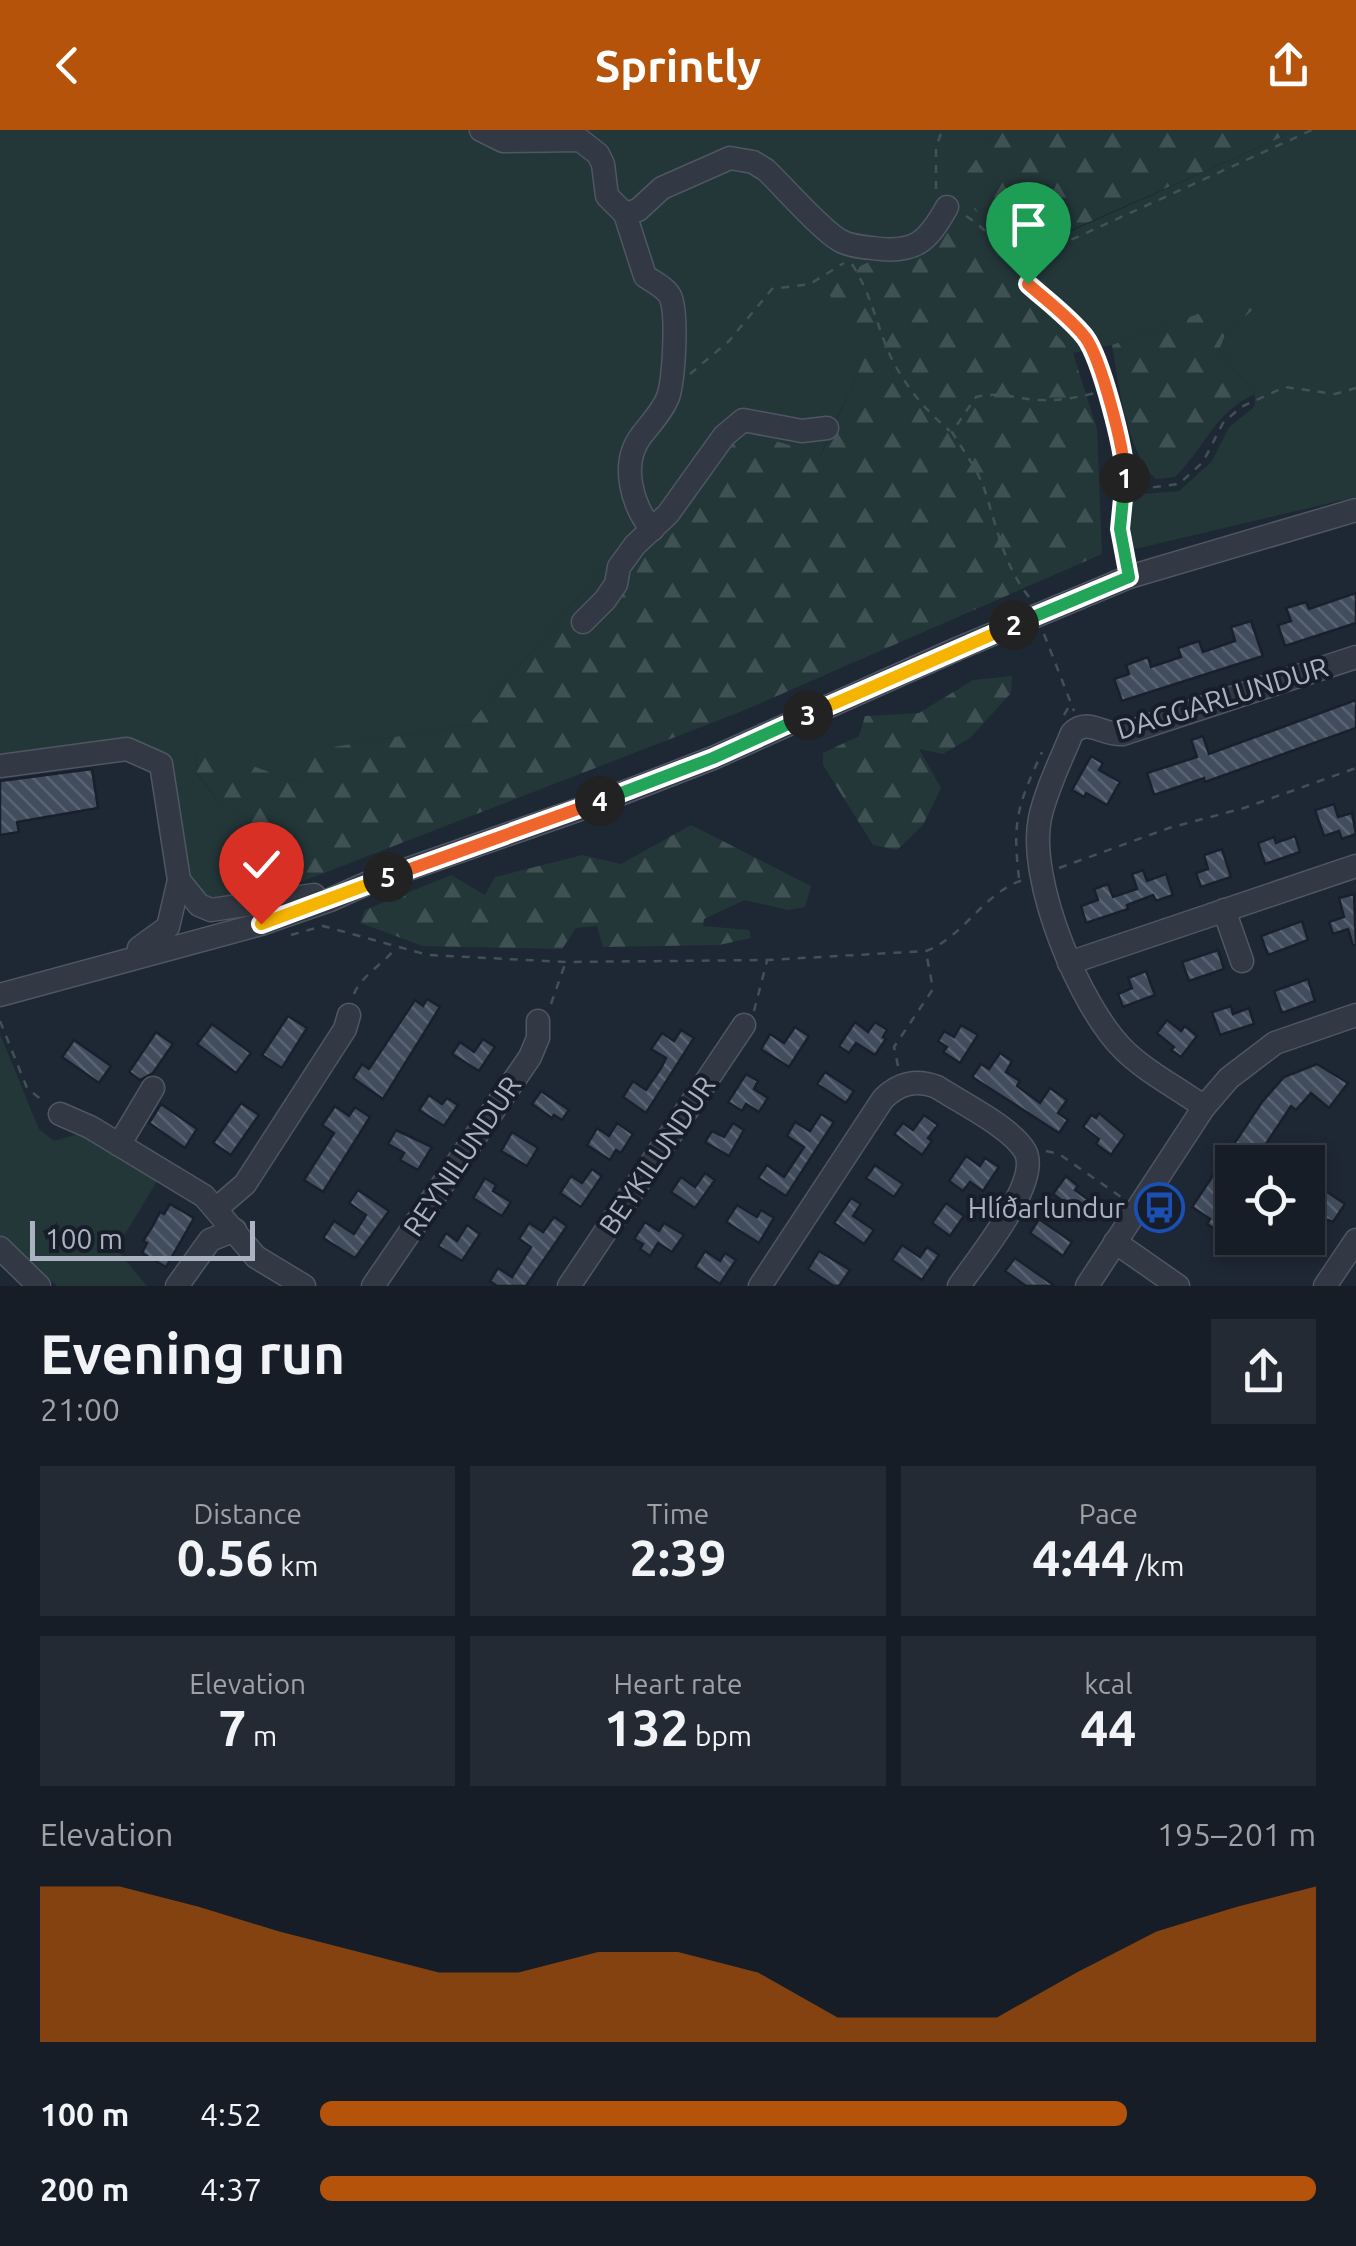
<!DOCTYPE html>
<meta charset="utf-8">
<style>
:root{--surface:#161d27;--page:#232a33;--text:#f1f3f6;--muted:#9ea2a7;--line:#353b44;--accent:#b45309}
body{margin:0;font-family:Ubuntu,sans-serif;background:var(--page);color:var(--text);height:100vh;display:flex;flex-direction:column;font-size:38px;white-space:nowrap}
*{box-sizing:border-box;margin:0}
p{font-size:32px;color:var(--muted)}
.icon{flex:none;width:55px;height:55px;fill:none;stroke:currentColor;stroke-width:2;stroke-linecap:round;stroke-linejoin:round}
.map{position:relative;height:1156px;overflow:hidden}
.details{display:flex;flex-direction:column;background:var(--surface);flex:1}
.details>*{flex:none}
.controls{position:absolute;left:1215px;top:1015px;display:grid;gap:20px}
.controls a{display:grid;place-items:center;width:110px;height:110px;border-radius:0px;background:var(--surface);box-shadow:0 5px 15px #0003,0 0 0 2px var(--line);font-size:50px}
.scale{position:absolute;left:30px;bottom:25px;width:225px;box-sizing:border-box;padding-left:10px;border:5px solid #abb3c3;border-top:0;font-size:28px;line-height:35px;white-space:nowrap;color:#abb3c3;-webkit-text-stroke:8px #181e29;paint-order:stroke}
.pin{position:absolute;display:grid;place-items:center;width:85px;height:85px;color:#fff;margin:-102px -42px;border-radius:50% 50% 50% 0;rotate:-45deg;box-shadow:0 0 10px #0007}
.pin .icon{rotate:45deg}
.km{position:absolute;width:50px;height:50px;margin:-25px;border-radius:50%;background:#222;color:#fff;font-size:28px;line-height:50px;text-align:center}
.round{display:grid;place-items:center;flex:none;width:105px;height:105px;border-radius:0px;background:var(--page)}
.overview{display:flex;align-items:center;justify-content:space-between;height:170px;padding:0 40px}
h1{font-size:55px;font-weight:700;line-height:75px}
.metrics{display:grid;grid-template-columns:repeat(3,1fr);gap:15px;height:170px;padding:10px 40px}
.metrics div{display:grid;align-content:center;border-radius:0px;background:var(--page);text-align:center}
.metrics b{font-size:50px;font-weight:700}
.metrics small{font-size:28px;font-weight:400}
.metrics p{font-size:28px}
.chart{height:280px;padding:20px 40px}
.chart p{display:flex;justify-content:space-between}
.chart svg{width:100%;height:180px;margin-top:10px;fill:var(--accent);opacity:.7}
ul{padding:0 40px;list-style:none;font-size:32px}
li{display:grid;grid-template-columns:160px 120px 1fr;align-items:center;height:75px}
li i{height:25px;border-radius:12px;background:var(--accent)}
header{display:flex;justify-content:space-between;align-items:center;height:130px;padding:0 40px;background:var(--accent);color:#fff;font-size:45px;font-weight:700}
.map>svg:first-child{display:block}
.green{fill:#233638}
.forest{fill:url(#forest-firs)}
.building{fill:url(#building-back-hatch);stroke:#19202b;stroke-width:2.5}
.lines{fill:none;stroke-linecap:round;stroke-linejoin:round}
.minor-casing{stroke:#4f5664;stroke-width:25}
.path{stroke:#405255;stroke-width:2.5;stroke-dasharray:8 8;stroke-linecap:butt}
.minor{stroke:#323945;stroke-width:22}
.split-1-casing{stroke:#fff;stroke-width:20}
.split-2-casing{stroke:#fff;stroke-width:20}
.split-3-casing{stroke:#fff;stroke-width:20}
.split-4-casing{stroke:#fff;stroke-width:20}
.split-5-casing{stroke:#fff;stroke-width:20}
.split-6-casing{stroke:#fff;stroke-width:20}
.split-1{stroke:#f0652b;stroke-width:12}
.split-2{stroke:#22a559;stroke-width:12}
.split-3{stroke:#f5b400;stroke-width:12}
.split-4{stroke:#22a559;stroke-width:12}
.split-5{stroke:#f0652b;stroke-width:12}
.split-6{stroke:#f5b400;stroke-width:12}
.labels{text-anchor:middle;stroke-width:8;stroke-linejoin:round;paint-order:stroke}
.street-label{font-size:28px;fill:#abb3c3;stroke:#181e29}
.poi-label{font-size:28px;fill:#abb3c3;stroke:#181e29;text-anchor:end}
</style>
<header><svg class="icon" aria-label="back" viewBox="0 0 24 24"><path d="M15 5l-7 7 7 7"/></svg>Sprintly<svg class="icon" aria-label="share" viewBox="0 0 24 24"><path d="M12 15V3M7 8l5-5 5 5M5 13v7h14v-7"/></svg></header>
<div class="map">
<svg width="1356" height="1156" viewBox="0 0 1356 1156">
<defs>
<pattern id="forest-firs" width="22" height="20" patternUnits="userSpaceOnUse" patternTransform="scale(2.5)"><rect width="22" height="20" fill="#233638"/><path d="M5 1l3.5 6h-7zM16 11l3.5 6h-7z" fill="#405153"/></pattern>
<pattern id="building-back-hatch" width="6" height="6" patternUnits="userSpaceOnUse" patternTransform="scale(2.5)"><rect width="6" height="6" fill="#414c5d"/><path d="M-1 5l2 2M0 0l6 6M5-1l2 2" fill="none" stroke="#5a6373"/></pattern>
</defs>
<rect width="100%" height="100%" fill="#1e2734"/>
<g class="green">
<polygon points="0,0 997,0 953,63 1058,107 1298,0 1356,0 1356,367 1131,420 1130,365 1179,361 1212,331 1229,297 1254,277 1255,264 1219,220 1226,203 1256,176 1252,165 1112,215 1073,223 1023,172 865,227 820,326 727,296 468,595 316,620 303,654 196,617 197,644 220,673 253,691 262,734 293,755 260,766 219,773 198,763 180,739 167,623 121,610 0,629"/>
<polygon points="0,904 39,999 54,1011 75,1005 84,1007 159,1048 116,1119 147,1156 57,1156 0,1105"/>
</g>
<g class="forest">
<polygon points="997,0 1298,0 1039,114 1014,112 953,62"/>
<path d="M942 80 1073 223 1097 299 1102 424 740 582 293 755C270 740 243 722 252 691L220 673 197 643 196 616 303 654 315 620 468 595 727 296 821 325 865 227 823 153 926 106Z"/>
<path d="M1253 164 1257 176 1226 203 1219 220 1255 264C1213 283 1206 317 1175 347L1156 349C1127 323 1118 253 1112 215Z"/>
<polygon points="1012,546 1011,563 970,608 943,624 919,619 941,658 923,695 897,720 873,715 823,635 823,623 859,606 865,586 919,583 973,550"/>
<polygon points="691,695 811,756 805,777 788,780 745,770 704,789 703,796 749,800 751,808 719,815 603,817 597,796 576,798 562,819 423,816 360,793 365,780 451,745 485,765 495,747 582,725 621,734"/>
</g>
<g class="building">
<polygon points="1356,463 1356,493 1285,516 1278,495 1291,491 1286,478 1306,472 1309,479"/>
<polygon points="1251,491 1263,526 1122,571 1114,549 1129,544 1126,535 1148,527 1151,537 1181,527 1178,518 1199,511 1203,522 1235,511 1231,497"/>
<polygon points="1356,570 1356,598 1205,652 1204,648 1154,665 1147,643 1197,627 1191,610 1203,606 1209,624"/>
<polygon points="1091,626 1103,633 1099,640 1120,652 1107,675 1086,663 1084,667 1072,660"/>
<polygon points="92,639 98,678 17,692 19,702 0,705 0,651"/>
<polygon points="1334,674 1338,687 1352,683 1356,704 1342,709 1339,701 1324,706 1315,680"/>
<polygon points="1295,706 1300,722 1265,734 1258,713 1274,707 1276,713"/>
<polygon points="1222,719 1231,747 1201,757 1196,743 1208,739 1204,725"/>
<polygon points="1143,740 1147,751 1166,744 1173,765 1156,771 1153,765 1127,775 1128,779 1086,793 1081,776 1098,770 1094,759 1108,754 1113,767 1137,759 1132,744"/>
<polygon points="1354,764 1356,815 1353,815 1348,799 1333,804 1329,792 1344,787 1339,768"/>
<polygon points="1302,791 1308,810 1268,825 1261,806"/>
<polygon points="1218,820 1224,839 1189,851 1182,832"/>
<polygon points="1146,841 1155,865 1123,877 1118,864 1132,858 1128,848"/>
<polygon points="1308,849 1315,871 1282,883 1274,861"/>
<polygon points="427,869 440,877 383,969 353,948 362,934 369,939 415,870 423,876"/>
<polygon points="1231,876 1233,884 1249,878 1254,894 1220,905 1212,882"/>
<polygon points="288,886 307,898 282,938 262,925"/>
<polygon points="1167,890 1181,901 1185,896 1197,906 1181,927 1171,920 1174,917 1157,903"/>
<polygon points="855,892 868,902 875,892 887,900 883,907 886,909 875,925 856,913 849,923 839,916"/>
<polygon points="212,894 251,923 236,943 197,914"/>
<polygon points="961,895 978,905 960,933 943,922 947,917 938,911 944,901 954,907"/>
<polygon points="795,897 809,906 789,937 761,919 770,904 784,913"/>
<polygon points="681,900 694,908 646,983 623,967 633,951 646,960 661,938 666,928 651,919 662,903 674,911"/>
<polygon points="156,902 173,914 153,943 140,950 129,942"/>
<polygon points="483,909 495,917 479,941 452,924 460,912 474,922"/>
<polygon points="74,910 111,936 99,953 62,927"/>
<polygon points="1000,923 1012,931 1006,942 1020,951 1017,956 1040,973 1050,958 1067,970 1058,983 1068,990 1059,1003 972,947 981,934 989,939"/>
<polygon points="1317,934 1348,953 1329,978 1311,963 1296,980 1291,976 1254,1032 1232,1032 1232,1100 1227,1107 1207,1094 1210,1089 1192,1077 1262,972 1284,947"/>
<polygon points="825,942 854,961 846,973 817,954"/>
<polygon points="746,944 758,951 754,959 768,968 759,982 746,974 742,981 728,972"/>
<polygon points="541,961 569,980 562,990 554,985 552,988 532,974"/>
<polygon points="429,965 442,974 447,968 458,975 444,996 419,980"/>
<polygon points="241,973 259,985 231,1025 213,1013"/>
<polygon points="161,974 197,999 185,1018 149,993"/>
<polygon points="335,976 349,986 355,977 370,987 323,1062 304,1050 334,1003 322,995"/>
<polygon points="1099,983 1125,1005 1111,1025 1096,1014 1099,1009 1083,997 1091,985 1096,988"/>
<polygon points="821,984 834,992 786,1066 758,1048 767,1035 784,1047 804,1017 787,1006 795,992 810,1001"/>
<polygon points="924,985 938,995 928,1008 932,1011 922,1025 894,1004 903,993 913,1000"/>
<polygon points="617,993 633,1004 621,1023 616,1020 610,1030 587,1015 597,998 609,1006"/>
<polygon points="733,993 744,1000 729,1026 705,1012 712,1001 724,1007"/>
<polygon points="396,1000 432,1017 418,1040 400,1030 404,1023 388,1014"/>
<polygon points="512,1002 538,1018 527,1036 501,1021"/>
<polygon points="966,1026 980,1036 985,1028 999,1037 983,1061 970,1052 963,1061 949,1051"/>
<polygon points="875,1035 903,1054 894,1067 866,1048"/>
<polygon points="592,1039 602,1046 581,1077 560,1063 571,1046 582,1053"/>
<polygon points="705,1043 715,1050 695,1078 671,1062 681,1047 695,1057"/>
<polygon points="1066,1046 1078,1056 1075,1060 1097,1076 1087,1089 1053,1064"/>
<polygon points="485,1048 496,1055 493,1061 511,1072 502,1086 473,1068"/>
<polygon points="1308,1049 1345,1074 1333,1092 1328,1090 1315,1109 1308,1104"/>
<polygon points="358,1060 389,1081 355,1128 323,1108 334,1091 354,1104 366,1085 349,1073"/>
<polygon points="851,1068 861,1074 853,1086 874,1100 864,1114 834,1093"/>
<polygon points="946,1073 964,1086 950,1106 932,1093"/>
<polygon points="170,1074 194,1088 166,1137 142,1123 147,1113 143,1111 152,1097 160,1082 164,1084"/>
<polygon points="737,1075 757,1087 761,1080 774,1088 759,1113 726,1092"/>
<polygon points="554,1087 567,1096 526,1156 497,1156 490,1151 498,1138 512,1147 531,1117 519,1109 529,1093 543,1102"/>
<polygon points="1039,1089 1072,1112 1063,1126 1030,1103"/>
<polygon points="645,1092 659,1101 664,1093 684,1105 672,1122 658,1113 650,1126 640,1119 643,1114 634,1109"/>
<polygon points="467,1095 480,1104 462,1131 438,1116 446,1103 457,1111"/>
<polygon points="902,1115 920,1127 927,1117 939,1125 922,1150 892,1130"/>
<polygon points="705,1121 720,1131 725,1123 736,1130 720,1154 695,1137"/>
<polygon points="819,1121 850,1140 839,1156 834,1156 808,1139"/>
<polygon points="1015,1128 1055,1156 1026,1156 1005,1141"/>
</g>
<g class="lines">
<defs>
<g id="minor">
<path d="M481 0 503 11 580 10 598 24 603 34 607 66 625 84 638 80 662 58 730 28 753 32 766 40C783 56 823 102 841 111 850 116 862 117 872 118 914 124 927 113 947 77"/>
<path d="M625 84 645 146C653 152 665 157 670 166 678 182 674 249 668 267 662 282 651 293 641 306 620 334 632 375 652 400"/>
<polyline points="583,492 605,470 616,454 619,437 635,415 668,384 724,306 743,290 802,301 827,298"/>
<polyline points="0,636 127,619 161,634 179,750 168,797 139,818"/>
<polyline points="179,750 199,775 211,780 314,765"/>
<polyline points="1224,780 1242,831"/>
<polyline points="1069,833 1356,736"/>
<polyline points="0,865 261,794 330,770 368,753 589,676 713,628 957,519 1129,447 1356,380"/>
<path d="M1204 977C1178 958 1146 942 1123 919 1080 876 1027 750 1040 688 1046 660 1061 630 1072 603 1088 587 1103 606 1123 604L1356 527"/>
<polyline points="60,984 90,997 204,1066 256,1127 304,1156"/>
<polyline points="119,1015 153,958"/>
<polyline points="216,1079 245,1054 345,899 349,885"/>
<polyline points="1115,1112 1178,1156"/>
<polyline points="0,1118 39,1156"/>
<polyline points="177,1156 210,1110 235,1100"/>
<polyline points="373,1156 530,927 538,908 538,891"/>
<polyline points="569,1156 744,895"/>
<path d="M760 1156 883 969C899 953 916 949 937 957 960 972 1011 997 1025 1021 1042 1052 977 1129 959 1156"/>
<polyline points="1087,1156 1204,977 1229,948 1275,913 1356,885"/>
<polyline points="1325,1156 1356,1110"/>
</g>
</defs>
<use href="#minor" class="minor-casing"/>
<g class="path">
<polyline points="936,59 936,18 942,0"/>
<path d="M966 86C998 107 1006 128 1029 154 1046 173 1069 187 1085 207 1100 227 1123 315 1125 341 1128 370 1119 393 1125 426"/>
<polyline points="1009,122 1062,114 1312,0"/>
<path d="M852 134C870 163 873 182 885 213 897 246 923 279 950 301"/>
<polyline points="690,244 729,211 772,159 810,154 844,133"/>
<polyline points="1126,343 1135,352 1148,358 1179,354 1203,332 1223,293 1241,277 1285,257 1335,264 1356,258"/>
<path d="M1029 467C1003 434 997 397 984 358 977 339 963 320 952 302L976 267C1004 261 1014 269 1040 270 1063 271 1083 266 1104 261"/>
<polyline points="1044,504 1074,581"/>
<polyline points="1064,585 1071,573"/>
<polyline points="1059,738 1169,698 1244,678 1356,638"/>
<path d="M1019 748C1012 690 1018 675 1042 622"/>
<path d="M291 805 323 796 428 825 566 832 768 830 926 821C964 807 984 762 1023 750"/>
<path d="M354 864C361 846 382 835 395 819"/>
<polyline points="551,874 565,834"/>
<polyline points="754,881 767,831"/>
<polyline points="0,891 27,958 43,971"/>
<polyline points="898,936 894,917 933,859 926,822"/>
<polyline points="1046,1021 1059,1024 1124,1069"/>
</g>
<use href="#minor" class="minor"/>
</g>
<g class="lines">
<defs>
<path id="split-1" d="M1028 154C1047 171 1069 187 1085 207 1101 228 1125 321 1125 348"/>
<polyline id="split-2" points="1014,495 1129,447 1120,399 1125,348"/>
<polyline id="split-3" points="808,585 1014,495"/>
<polyline id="split-4" points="600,671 713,628 808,585"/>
<polyline id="split-5" points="388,747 600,671"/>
<polyline id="split-6" points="261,794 388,747"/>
</defs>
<use href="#split-1" class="split-1-casing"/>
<use href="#split-2" class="split-2-casing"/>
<use href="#split-3" class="split-3-casing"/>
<use href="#split-4" class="split-4-casing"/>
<use href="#split-5" class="split-5-casing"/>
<use href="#split-6" class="split-6-casing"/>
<use href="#split-1" class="split-1"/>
<use href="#split-2" class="split-2"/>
<use href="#split-3" class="split-3"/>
<use href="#split-4" class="split-4"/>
<use href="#split-5" class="split-5"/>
<use href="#split-6" class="split-6"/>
</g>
<defs>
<symbol id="bus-ring" viewBox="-11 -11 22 22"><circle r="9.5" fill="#181e29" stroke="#1a4fb4" stroke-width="1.5"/><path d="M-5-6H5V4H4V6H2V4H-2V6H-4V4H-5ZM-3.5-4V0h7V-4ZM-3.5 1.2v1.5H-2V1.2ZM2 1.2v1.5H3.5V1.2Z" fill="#1a4fb4"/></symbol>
</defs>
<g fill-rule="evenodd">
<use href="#bus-ring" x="1132" y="1050" width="55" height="55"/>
</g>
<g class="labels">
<g class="street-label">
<text transform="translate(1222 568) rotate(-17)" y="10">DAGGARLUNDUR</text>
<text transform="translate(657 1025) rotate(-56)" y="10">BEYKILUNDUR</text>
<text transform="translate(462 1026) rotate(-56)" y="10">REYNILUNDUR</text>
</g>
<g class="poi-label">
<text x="1125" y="1088">Hlíðarlundur</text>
</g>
</g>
</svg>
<div class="controls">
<a><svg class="icon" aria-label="locate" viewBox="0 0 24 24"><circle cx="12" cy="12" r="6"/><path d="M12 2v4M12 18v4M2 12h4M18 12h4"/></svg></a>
</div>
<div class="scale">100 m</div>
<div class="pin" style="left:1028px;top:154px;background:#1e9e55"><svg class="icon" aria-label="arrive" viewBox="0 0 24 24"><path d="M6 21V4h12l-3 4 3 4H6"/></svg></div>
<div class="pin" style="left:261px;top:794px;background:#d93025"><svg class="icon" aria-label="check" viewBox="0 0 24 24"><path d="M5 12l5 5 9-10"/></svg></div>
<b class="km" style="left:1125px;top:348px">1</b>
<b class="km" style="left:1014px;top:495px">2</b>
<b class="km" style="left:808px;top:585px">3</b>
<b class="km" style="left:600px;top:671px">4</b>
<b class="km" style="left:388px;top:747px">5</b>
</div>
<section class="details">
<div class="overview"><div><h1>Evening run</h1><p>21:00</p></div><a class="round"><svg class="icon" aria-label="share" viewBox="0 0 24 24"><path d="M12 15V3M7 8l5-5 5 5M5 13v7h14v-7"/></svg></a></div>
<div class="metrics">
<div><p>Distance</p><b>0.56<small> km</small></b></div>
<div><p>Time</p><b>2:39</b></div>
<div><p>Pace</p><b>4:44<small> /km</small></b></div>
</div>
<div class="metrics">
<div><p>Elevation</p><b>7<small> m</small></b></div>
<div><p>Heart rate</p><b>132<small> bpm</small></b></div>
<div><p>kcal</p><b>44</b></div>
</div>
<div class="chart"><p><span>Elevation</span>195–201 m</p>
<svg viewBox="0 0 160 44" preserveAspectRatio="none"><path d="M0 44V6L10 6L20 11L30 17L40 22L50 27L60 27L70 22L80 22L90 27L100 38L110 38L120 38L130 27L140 17L150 11L160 6V44z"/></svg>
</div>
<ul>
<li><b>100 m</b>4:52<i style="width:81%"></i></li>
<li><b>200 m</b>4:37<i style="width:100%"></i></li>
</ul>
</section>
